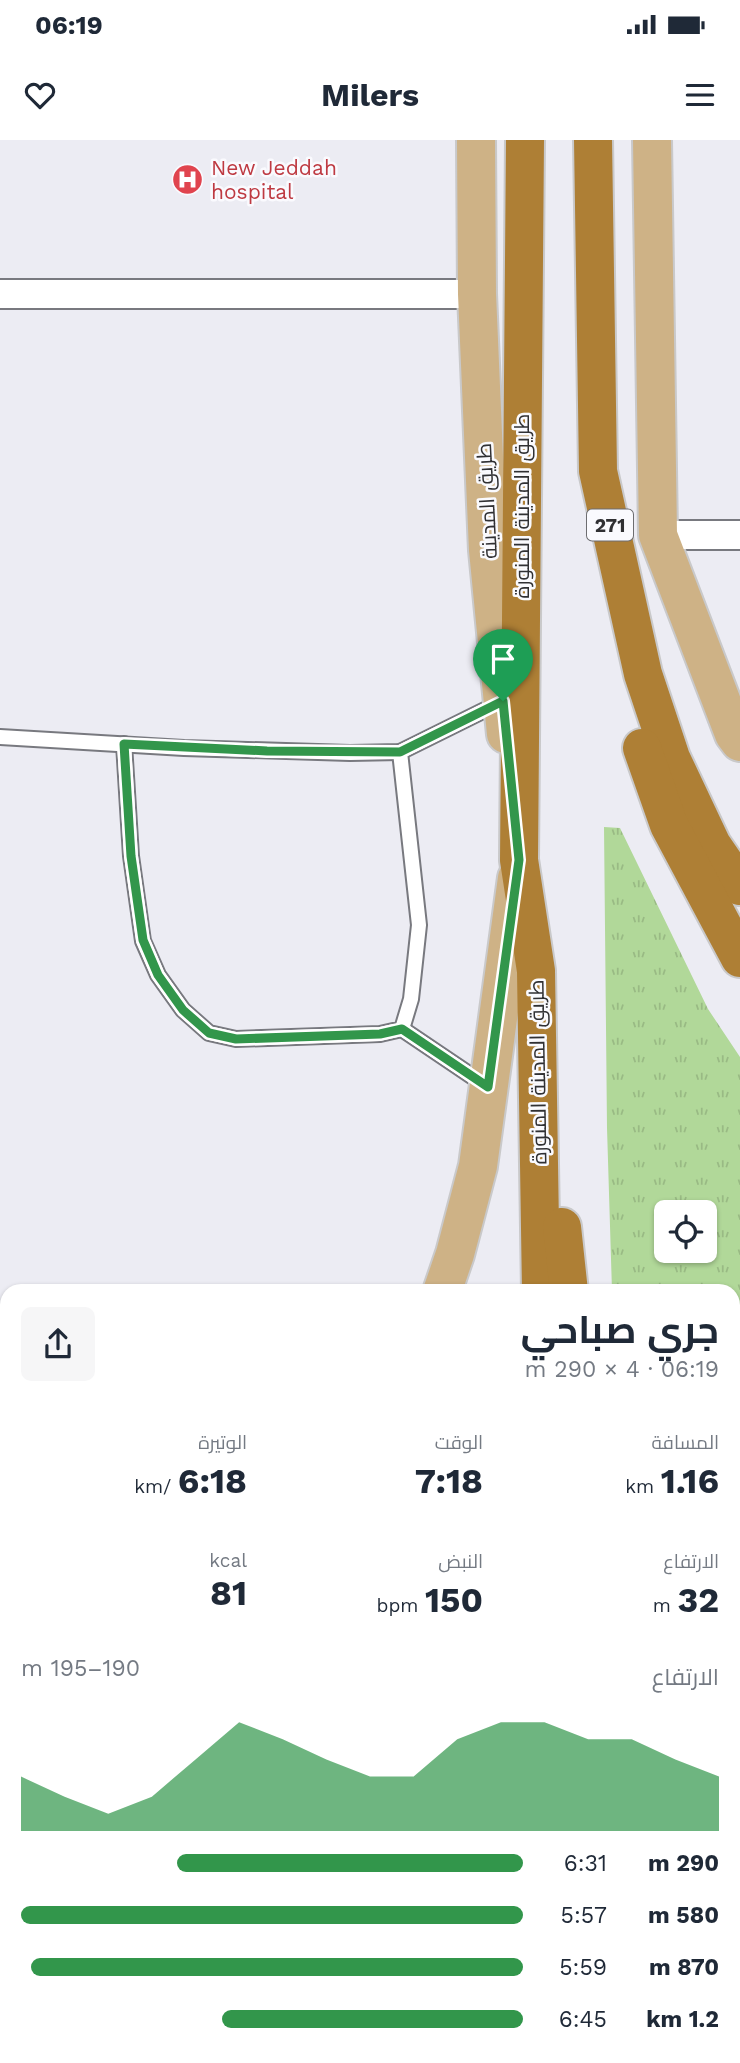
<!DOCTYPE html>
<html lang="ar">
<meta charset="utf-8">
<style>
:root{--surface:#fff;--page:#f6f6f7;--text:#1f2937;--muted:#747a83;--accent:#32964b}
body{margin:0;font-family:"Work Sans",Cairo,sans-serif;background:var(--page);color:var(--text);direction:rtl;height:100vh;display:flex;flex-direction:column;font-size:26px;white-space:nowrap}
*{box-sizing:border-box;margin:0}
p{font-size:23px;color:var(--muted)}
.icon{flex:none;width:38px;height:38px;fill:none;stroke:currentColor;stroke-width:2;stroke-linecap:round;stroke-linejoin:round}
.map{position:relative;flex:1;overflow:hidden;direction:ltr}
.side{position:absolute;left:0px;top:1144px;width:740px;height:779px;display:flex;flex-direction:column;background:var(--surface);border-radius:21px 21px 0 0;box-shadow:0 2px 5px #0004;direction:rtl}
.side>*{flex:none}
.controls{position:absolute;left:654px;top:1060px;display:grid;gap:14px}
.controls a{display:grid;place-items:center;width:63px;height:63px;border-radius:10px;background:var(--surface);box-shadow:0 2px 5px #0004;font-size:35px}
.pin{position:absolute;display:grid;place-items:center;width:60px;height:60px;color:#fff;margin:-72px -30px;border-radius:50% 50% 50% 0;rotate:-45deg;box-shadow:0 0 7px #0007}
.pin .icon{rotate:45deg}
.round{display:grid;place-items:center;flex:none;width:74px;height:74px;border-radius:10px;background:var(--page)}
.summary{display:flex;align-items:center;justify-content:space-between;height:119px;padding:0 21px}
h1{font-size:38px;font-weight:700;line-height:52px}
.metrics{display:grid;grid-template-columns:repeat(3,1fr);gap:10px;height:119px;padding:7px 21px}
.metrics div{display:grid;align-content:center}
.metrics b{font-size:35px;font-weight:700}
.metrics small{font-size:19px;font-weight:400}
.metrics p{font-size:19px}
.chart{height:196px;padding:14px 21px}
.chart p{display:flex;justify-content:space-between}
.chart svg{width:100%;height:126px;margin-top:7px;fill:var(--accent);opacity:.7}
ul{padding:0 21px;list-style:none;font-size:23px}
li{display:grid;grid-template-columns:112px 84px 1fr;align-items:center;height:52px}
li i{height:18px;border-radius:9px;background:var(--accent)}
.status{display:flex;justify-content:space-between;align-items:center;height:49px;padding:0 35px;background:var(--surface);direction:ltr}
.status svg{height:19px;fill:currentColor}
header{display:flex;justify-content:space-between;align-items:center;height:91px;padding:0 21px;background:var(--surface);font-size:32px;font-weight:700}
.map>svg:first-child{display:block}
.grass{fill:url(#grass-tufts);fill-rule:evenodd}
.building{fill:#e6b7f8;stroke:#a7a3a9;stroke-width:2}
.lines{fill:none;stroke-linecap:round;stroke-linejoin:round}
.service-casing{stroke:#78797f;stroke-width:18}
.minor-casing{stroke:#78797f;stroke-width:32}
.primary-casing{stroke:#c9c9ca;stroke-width:42}
.motorway-casing{stroke:#c9c9ca;stroke-width:42}
.service{stroke:#fff;stroke-width:14}
.minor{stroke:#fff;stroke-width:28}
.primary{stroke:#ceb286;stroke-width:38}
.motorway{stroke:#ae7f35;stroke-width:38}
.route-casing{stroke:#fff;stroke-width:14}
.route{stroke:#32964b;stroke-width:9}
.labels{text-anchor:middle;stroke-width:5;stroke-linejoin:round;paint-order:stroke}
.shield{fill:#fafafe;stroke:#6d6d70;stroke-width:2}
.shield-label{font-size:19px;font-weight:bold;fill:#303033}
.health-label{font-size:21px;fill:#be3a42;stroke:#fafafe;text-anchor:start}
.street-label{font-size:21px;fill:#303033;stroke:#fafafe}
</style>
<div class="status"><b>06:19</b><svg viewBox="0 0 49 12"><path d="M0 12V9h3v3zM5 12V6h3v6zM10 12V3h3v9zM15 12V0h3v12zM26 1h20v11H26zM47 4h2v5h-2z"/></svg></div>
<header><svg class="icon" aria-label="menu" viewBox="0 0 24 24"><path d="M4 6h16M4 12h16M4 18h16"/></svg>Milers<svg class="icon" aria-label="heart" viewBox="0 0 24 24"><path d="M12 20l-8-8c-3-5 5-10 8-4 3-6 11-1 8 4z"/></svg></header>
<div class="map">
<svg width="740" height="1923" viewBox="0 0 740 1923">
<defs>
<pattern id="grass-tufts" width="24" height="20" patternUnits="userSpaceOnUse" patternTransform="scale(1.75)"><rect width="24" height="20" fill="#b1d899"/><path d="M3 7l-1-3M5 7V3M7 7l1-3M15 17l-1-3M17 17v-4M19 17l1-3" fill="none" stroke="#99ba84"/></pattern>
</defs>
<rect width="100%" height="100%" fill="#ececf3"/>
<path class="grass" d="M604 687 620 688 708 869 740 917V1357H733V1152L612 1151 607 988ZM667 1073H705V1111H667Z"/>
<polygon class="building" points="7,1866 7,1916 270,1916 272,1923 0,1923 0,1867"/>
<g class="lines">
<defs>
<g id="service">
<polyline points="0,597 184,608 350,613 400,612 499,563"/>
<polyline points="124,604 131,716 143,801 158,835 183,870 209,893 236,899 380,894 402,889 411,859 419,785 400,612"/>
<polyline points="402,889 485,945"/>
<polyline points="733,1788 740,1788"/>
<polyline points="0,1800 7,1799"/>
<polyline points="318,1916 320,1923"/>
<polyline points="403,1916 404,1923"/>
<polyline points="478,1916 478,1923"/>
<polyline points="646,1916 647,1923"/>
</g>
<g id="minor">
<polyline points="0,154 477,154"/>
<polyline points="658,395 740,395"/>
</g>
<g id="primary">
<polyline points="476,0 477,154 488,410 506,594"/>
<polyline points="652,0 658,395 734,594 740,602"/>
<polyline points="442,1152 455,1114 478,1026 517,738"/>
<polyline points="733,1444 740,1443"/>
<polyline points="733,1493 740,1492"/>
<polyline points="733,1538 740,1537"/>
<polyline points="0,1542 7,1540"/>
<polyline points="0,1599 7,1597"/>
<polyline points="0,1649 7,1647"/>
<polyline points="0,1679 7,1677"/>
<polyline points="571,1916 571,1923"/>
</g>
<g id="motorway">
<polyline points="525,0 519,720 536,831 541,1152"/>
<polyline points="593,0 598,331 643,534 671,618 712,705 740,746"/>
<polyline points="642,608 669,685 740,818"/>
<polyline points="562,1087 569,1152"/>
<polyline points="733,1396 740,1397"/>
</g>
</defs>
<use href="#service" class="service-casing"/>
<use href="#minor" class="minor-casing"/>
<use href="#primary" class="primary-casing"/>
<use href="#motorway" class="motorway-casing"/>
<use href="#service" class="service"/>
<use href="#minor" class="minor"/>
<use href="#primary" class="primary"/>
<use href="#motorway" class="motorway"/>
</g>
<g class="lines">
<defs>
<polygon id="route" points="503,561 519,720 488,947 402,889 380,894 236,899 209,893 183,870 158,835 143,800 131,716 124,604 267,611 400,612"/>
</defs>
<use href="#route" class="route-casing"/>
<use href="#route" class="route"/>
</g>
<defs>
<symbol id="hospital-disc" viewBox="-11 -11 22 22"><circle r="9.5" fill="#e0444e" stroke="#fafafe"/><path d="M-5-5h3v3.5h4V-5h3V5h-3V1.5h-4V5h-3Z" fill="#fff"/></symbol>
</defs>
<g fill-rule="evenodd">
<use href="#hospital-disc" x="170" y="22" width="35" height="35"/>
</g>
<g class="labels">
<rect class="shield" x="587" y="369.5" width="46" height="31" rx="5"/>
<g class="shield-label">
<text x="610" y="392">271</text>
</g>
<g class="health-label">
<text x="211" y="35">New Jeddah<tspan x="211" dy="24">hospital</tspan></text>
</g>
<g class="street-label">
<text transform="translate(487 361) rotate(-93)" y="7">طريق المدينة</text>
<text transform="translate(522 366) rotate(-90)" y="7">طريق المدينة المنورة</text>
<text transform="translate(538 932) rotate(-91)" y="7">طريق المدينة المنورة</text>
</g>
</g>
</svg>
<div class="controls">
<a><svg class="icon" aria-label="locate" viewBox="0 0 24 24"><circle cx="12" cy="12" r="6"/><path d="M12 2v4M12 18v4M2 12h4M18 12h4"/></svg></a>
</div>
<div class="pin" style="left:503px;top:561px;background:#1e9e55"><svg class="icon" aria-label="arrive" viewBox="0 0 24 24"><path d="M6 21V4h12l-3 4 3 4H6"/></svg></div>
<section class="side">
<div class="summary"><div><h1>جري صباحي</h1><p>06:19 · 4 × 290 m</p></div><a class="round"><svg class="icon" aria-label="share" viewBox="0 0 24 24"><path d="M12 15V3M7 8l5-5 5 5M5 13v7h14v-7"/></svg></a></div>
<div class="metrics">
<div><p>المسافة</p><b>1.16<small> km</small></b></div>
<div><p>الوقت</p><b>7:18</b></div>
<div><p>الوتيرة</p><b>6:18<small> /km</small></b></div>
</div>
<div class="metrics">
<div><p>الارتفاع</p><b>32<small> m</small></b></div>
<div><p>النبض</p><b>150<small> bpm</small></b></div>
<div><p>kcal</p><b>81</b></div>
</div>
<div class="chart"><p><span>الارتفاع</span>190–195 m</p>
<svg viewBox="0 0 160 44" preserveAspectRatio="none"><path d="M0 44V25L10 32L20 38L30 32L40 19L50 6L60 12L70 19L80 25L90 25L100 12L110 6L120 6L130 12L140 12L150 19L160 25V44z"/></svg>
</div>
<ul>
<li><b>290 m</b>6:31<i style="width:69%"></i></li>
<li><b>580 m</b>5:57<i style="width:100%"></i></li>
<li><b>870 m</b>5:59<i style="width:98%"></i></li>
<li><b>1.2 km</b>6:45<i style="width:60%"></i></li>
</ul>
</section>
</div>
